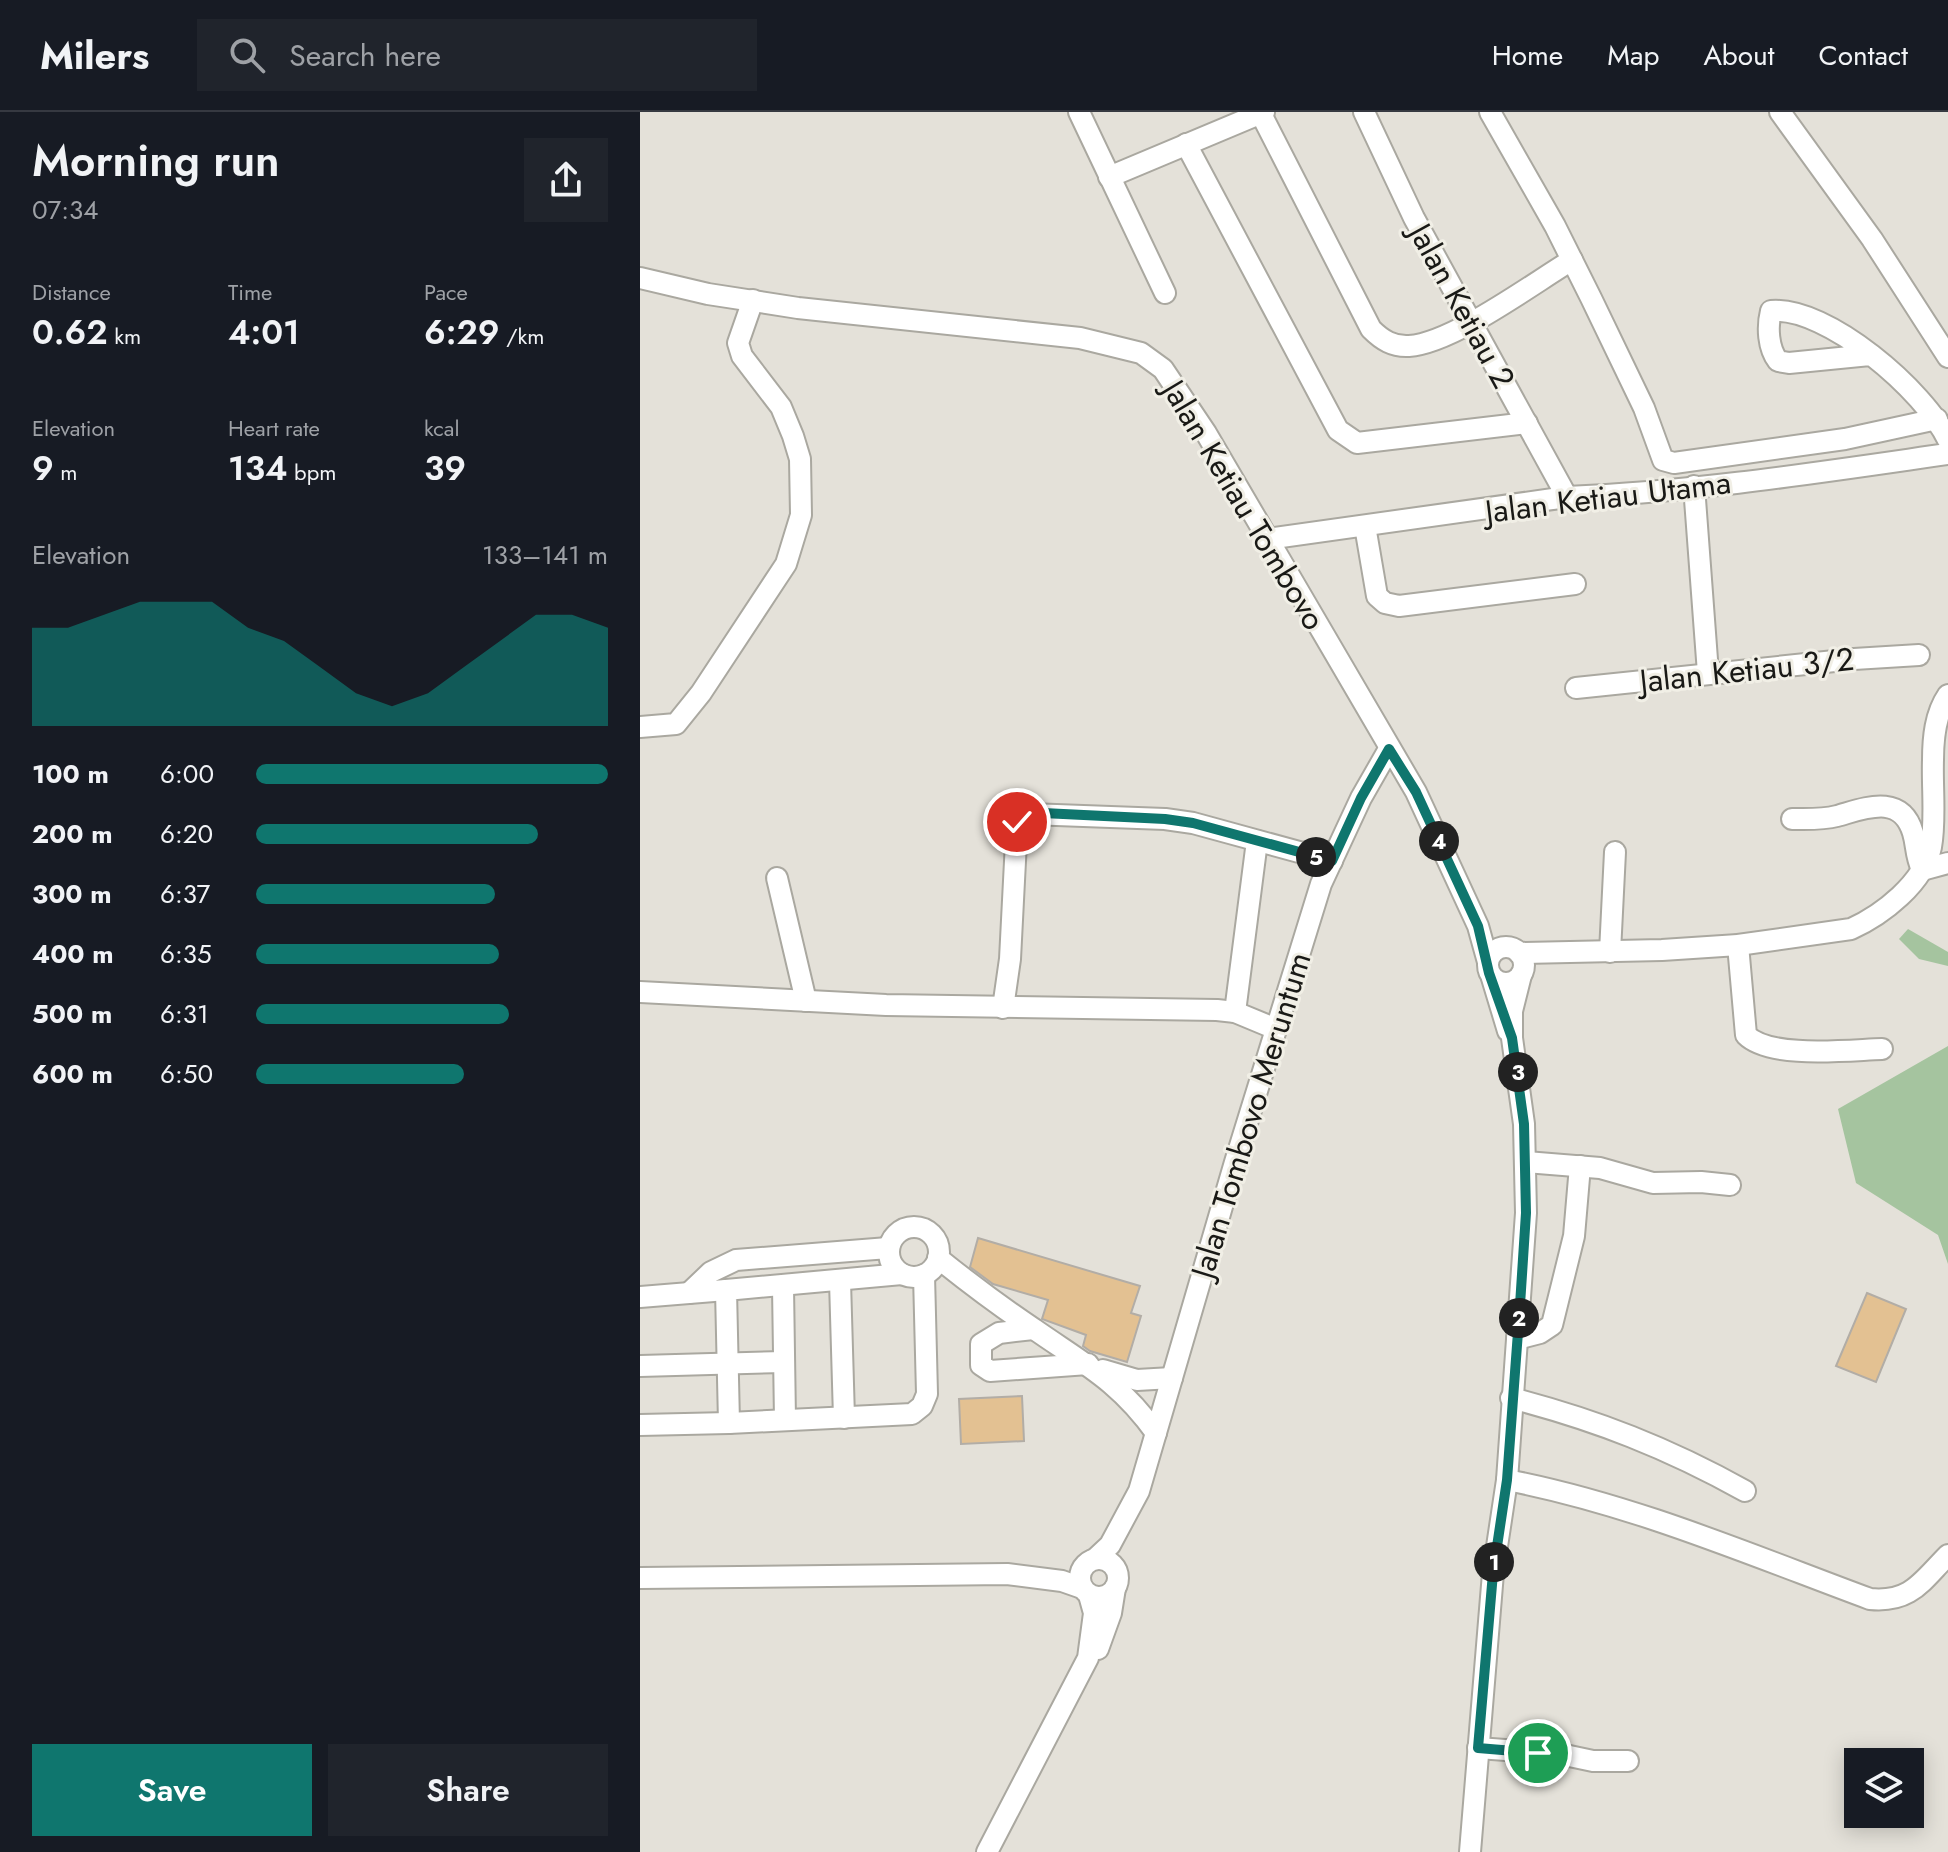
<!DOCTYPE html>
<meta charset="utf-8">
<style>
:root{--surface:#171b24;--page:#20242c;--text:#f1f3f6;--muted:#9ea1a6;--line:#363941;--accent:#0f766e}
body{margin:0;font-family:Jost,sans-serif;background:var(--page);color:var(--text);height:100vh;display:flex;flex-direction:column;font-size:30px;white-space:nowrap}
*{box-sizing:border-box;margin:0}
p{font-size:26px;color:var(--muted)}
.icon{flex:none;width:44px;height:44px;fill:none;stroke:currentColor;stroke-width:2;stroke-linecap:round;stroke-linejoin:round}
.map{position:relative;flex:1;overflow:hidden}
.side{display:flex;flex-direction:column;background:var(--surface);width:640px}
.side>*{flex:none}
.buttons{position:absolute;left:1204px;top:1636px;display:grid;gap:16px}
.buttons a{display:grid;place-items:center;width:80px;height:80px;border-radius:0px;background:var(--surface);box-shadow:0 4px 20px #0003;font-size:40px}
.pin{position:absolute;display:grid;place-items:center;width:68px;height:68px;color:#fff;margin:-34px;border:4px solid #fff;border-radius:50%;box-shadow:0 2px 8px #0007}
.km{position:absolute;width:40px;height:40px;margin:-20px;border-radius:50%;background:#222;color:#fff;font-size:22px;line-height:40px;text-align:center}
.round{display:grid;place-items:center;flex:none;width:84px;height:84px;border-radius:0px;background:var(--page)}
.head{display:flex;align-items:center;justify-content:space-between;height:136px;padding:0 32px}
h1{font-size:44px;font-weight:600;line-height:60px}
.metrics{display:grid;grid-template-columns:repeat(3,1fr);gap:12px;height:136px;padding:8px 32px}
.metrics div{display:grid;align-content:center}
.metrics b{font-size:34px;font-weight:600}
.metrics small{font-size:22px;font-weight:400}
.metrics p{font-size:22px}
.chart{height:224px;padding:16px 32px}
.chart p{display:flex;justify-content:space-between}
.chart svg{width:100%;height:144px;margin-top:8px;fill:var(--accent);opacity:.7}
.primary-button{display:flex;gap:16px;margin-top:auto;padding:16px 32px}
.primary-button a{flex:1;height:92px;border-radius:0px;background:var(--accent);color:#fff;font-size:32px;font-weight:600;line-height:92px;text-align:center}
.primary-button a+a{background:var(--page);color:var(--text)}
ul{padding:0 32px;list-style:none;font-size:26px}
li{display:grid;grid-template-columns:128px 96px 1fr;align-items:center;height:60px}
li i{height:20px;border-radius:10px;background:var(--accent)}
header{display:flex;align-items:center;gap:48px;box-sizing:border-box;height:112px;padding:0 40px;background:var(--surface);border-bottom:2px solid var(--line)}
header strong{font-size:38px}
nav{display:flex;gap:44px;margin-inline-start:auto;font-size:28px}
.search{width:560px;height:72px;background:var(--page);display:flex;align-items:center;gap:20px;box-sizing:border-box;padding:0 28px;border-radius:0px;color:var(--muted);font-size:30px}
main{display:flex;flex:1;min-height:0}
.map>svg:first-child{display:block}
.green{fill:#a5c49f}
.building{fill:#e3c192;stroke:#b2ada6;stroke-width:2}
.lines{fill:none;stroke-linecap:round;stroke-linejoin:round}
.minor-casing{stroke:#aaa8a0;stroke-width:24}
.minor{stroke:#fff;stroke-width:20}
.route-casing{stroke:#fff;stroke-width:16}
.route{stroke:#0f766e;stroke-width:10}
.labels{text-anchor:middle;stroke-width:6;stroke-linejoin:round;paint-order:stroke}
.street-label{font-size:32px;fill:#191916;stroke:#f1efe6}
</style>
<header>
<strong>Milers</strong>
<div class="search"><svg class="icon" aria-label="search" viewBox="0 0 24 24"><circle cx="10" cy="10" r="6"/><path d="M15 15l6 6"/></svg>Search here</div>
<nav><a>Home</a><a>Map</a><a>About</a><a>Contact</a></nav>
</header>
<main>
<section class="side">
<div class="head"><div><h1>Morning run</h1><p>07:34</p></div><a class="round"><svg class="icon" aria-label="share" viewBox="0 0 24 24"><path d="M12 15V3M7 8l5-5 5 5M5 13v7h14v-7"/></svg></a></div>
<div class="metrics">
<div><p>Distance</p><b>0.62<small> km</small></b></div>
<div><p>Time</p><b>4:01</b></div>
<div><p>Pace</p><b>6:29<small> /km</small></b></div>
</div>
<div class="metrics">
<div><p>Elevation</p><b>9<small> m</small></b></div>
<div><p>Heart rate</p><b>134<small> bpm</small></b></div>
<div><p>kcal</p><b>39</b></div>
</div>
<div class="chart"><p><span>Elevation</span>133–141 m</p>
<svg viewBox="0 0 160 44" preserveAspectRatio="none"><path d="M0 44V14L10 14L20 10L30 6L40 6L50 6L60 14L70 18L80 26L90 34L100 38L110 34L120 26L130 18L140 10L150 10L160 14V44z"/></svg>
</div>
<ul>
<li><b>100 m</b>6:00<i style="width:100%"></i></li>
<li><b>200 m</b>6:20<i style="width:80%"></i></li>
<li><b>300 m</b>6:37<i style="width:68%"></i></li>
<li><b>400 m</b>6:35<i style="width:69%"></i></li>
<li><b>500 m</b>6:31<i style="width:72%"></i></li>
<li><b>600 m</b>6:50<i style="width:59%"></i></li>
</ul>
<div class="primary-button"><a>Save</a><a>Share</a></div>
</section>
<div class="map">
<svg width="1308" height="1740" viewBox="0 0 1308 1740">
<rect width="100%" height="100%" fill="#e4e1d9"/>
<g class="green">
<polygon points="1268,817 1308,840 1308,854 1279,847 1259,827"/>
<polygon points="1308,934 1308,1152 1298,1123 1216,1071 1198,997"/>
</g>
<g class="building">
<polygon points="338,1126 500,1174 491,1201 501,1204 487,1250 450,1239 443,1234 446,1223 402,1207 408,1188 353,1172 330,1155"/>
<polygon points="1227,1181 1266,1197 1236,1270 1196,1254"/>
<polygon points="382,1284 384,1329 321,1332 319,1287"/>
</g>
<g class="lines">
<defs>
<g id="minor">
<polyline points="439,0 525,181"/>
<path d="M620 0 731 217C742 228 753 235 769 234 813 231 892 172 932 148"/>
<polyline points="724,0 774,106 927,385"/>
<polyline points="850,0 915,114 951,186 1004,296 1023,348 1034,351 1205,327 1297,307"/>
<polyline points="1140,0 1232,127 1308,245"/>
<polyline points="546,32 698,318 717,331 887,311"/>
<polyline points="469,65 624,0"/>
<polyline points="0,166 68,182 158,196 440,226 501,241 523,257 566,321 776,680 838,814 848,850"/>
<path d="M1230 243 1149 251 1138 249C1128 236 1127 215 1131 199 1187 194 1285 279 1308 328"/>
<polyline points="1054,374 1068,561"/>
<polyline points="725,414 737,484 745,491 759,494 935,472"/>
<path d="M627 427 927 385C1054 380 1182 360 1308 342"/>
<polyline points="936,576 1214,547 1279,543"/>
<polyline points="0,615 36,612 61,581 146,452 161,403 160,347 153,324 141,295 102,244 98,231 113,188"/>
<path d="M1152 707C1166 707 1182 708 1197 704 1223 697 1261 680 1273 721 1277 734 1275 742 1282 758L1308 751"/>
<polyline points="137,766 166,889"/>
<path d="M1098 833 1106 923C1130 947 1208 938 1242 937"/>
<circle cx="866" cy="853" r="18"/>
<polyline points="970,840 975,740"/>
<path d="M879 841 1022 838 1098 833 1211 817C1242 803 1284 771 1291 735 1296 708 1292 676 1293 648 1293 626 1295 602 1308 583"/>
<polyline points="852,866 868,919"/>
<polyline points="0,880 246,893 577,898 595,900 636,917"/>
<polyline points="363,896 370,847 377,710 389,702 525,707 553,711 692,749"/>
<polyline points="595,900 617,729"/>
<polyline points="886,1050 960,1056 1013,1071 1061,1070 1090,1073"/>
<circle cx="274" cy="1140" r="25"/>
<path d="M298 1146C329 1171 361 1195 394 1217 444 1252 479 1269 516 1321"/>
<polyline points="262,1162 86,1178 89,1311 272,1302 282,1294 287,1282 284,1163"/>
<polyline points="200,1169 204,1306"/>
<polyline points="143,1175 145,1308"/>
<polyline points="49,1181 71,1160 96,1148 248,1136"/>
<polyline points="0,1185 86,1178"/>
<polyline points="393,1217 359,1221 341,1232 341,1253 350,1259 448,1252"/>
<polyline points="877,1227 900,1221 912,1213 934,1124 940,1054"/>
<polyline points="0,1254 144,1250"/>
<polyline points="463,1258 497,1268 532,1266"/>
<path d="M871 1286C956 1308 1028 1336 1105 1379"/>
<polyline points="0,1313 89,1311"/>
<path d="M867 1368C992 1392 1111 1443 1230 1487 1271 1491 1282 1469 1308 1443"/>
<circle cx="459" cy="1466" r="19"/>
<polyline points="455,1447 470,1433 499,1379 595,1050 681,772 721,686 749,637"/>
<polyline points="0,1466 367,1462 422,1469 442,1476"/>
<polyline points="458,1537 471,1501 475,1476"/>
<polyline points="838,1636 920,1642 953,1649 988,1649"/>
<polyline points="347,1740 448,1546 454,1501 449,1483"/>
<polyline points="830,1740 853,1461 867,1368 886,1101 884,1012 872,926 872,899 881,863"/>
</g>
</defs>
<use href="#minor" class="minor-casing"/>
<use href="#minor" class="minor"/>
</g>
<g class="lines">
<defs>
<polyline id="route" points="377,710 389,702 403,701 525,707 553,711 692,749 721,686 749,637 776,680 838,814 849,861 872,926 884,1012 886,1101 880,1193 867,1368 853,1461 838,1636 898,1641"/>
</defs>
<use href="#route" class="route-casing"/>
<use href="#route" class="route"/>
</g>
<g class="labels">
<g class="street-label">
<text transform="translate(822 194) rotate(61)" y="11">Jalan Ketiau 2</text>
<text transform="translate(968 385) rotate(-7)" y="11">Jalan Ketiau Utama</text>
<text transform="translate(604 393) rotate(59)" y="11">Jalan Ketiau Tombovo</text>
<text transform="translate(1107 558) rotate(-6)" y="11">Jalan Ketiau 3/2</text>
<text transform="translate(611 1003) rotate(-73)" y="11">Jalan Tombovo Meruntum</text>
</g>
</g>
</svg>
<div class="buttons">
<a><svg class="icon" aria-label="layers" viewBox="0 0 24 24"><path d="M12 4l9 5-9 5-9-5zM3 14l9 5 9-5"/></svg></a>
</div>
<div class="pin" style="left:898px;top:1641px;background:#1e9e55"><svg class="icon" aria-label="arrive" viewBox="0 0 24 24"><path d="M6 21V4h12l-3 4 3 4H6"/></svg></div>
<div class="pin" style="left:377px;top:710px;background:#d93025"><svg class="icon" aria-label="check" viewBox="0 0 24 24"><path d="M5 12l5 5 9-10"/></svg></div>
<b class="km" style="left:854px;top:1450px">1</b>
<b class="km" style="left:879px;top:1206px">2</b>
<b class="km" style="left:878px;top:960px">3</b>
<b class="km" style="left:799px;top:729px">4</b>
<b class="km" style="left:676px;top:745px">5</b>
</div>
</main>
